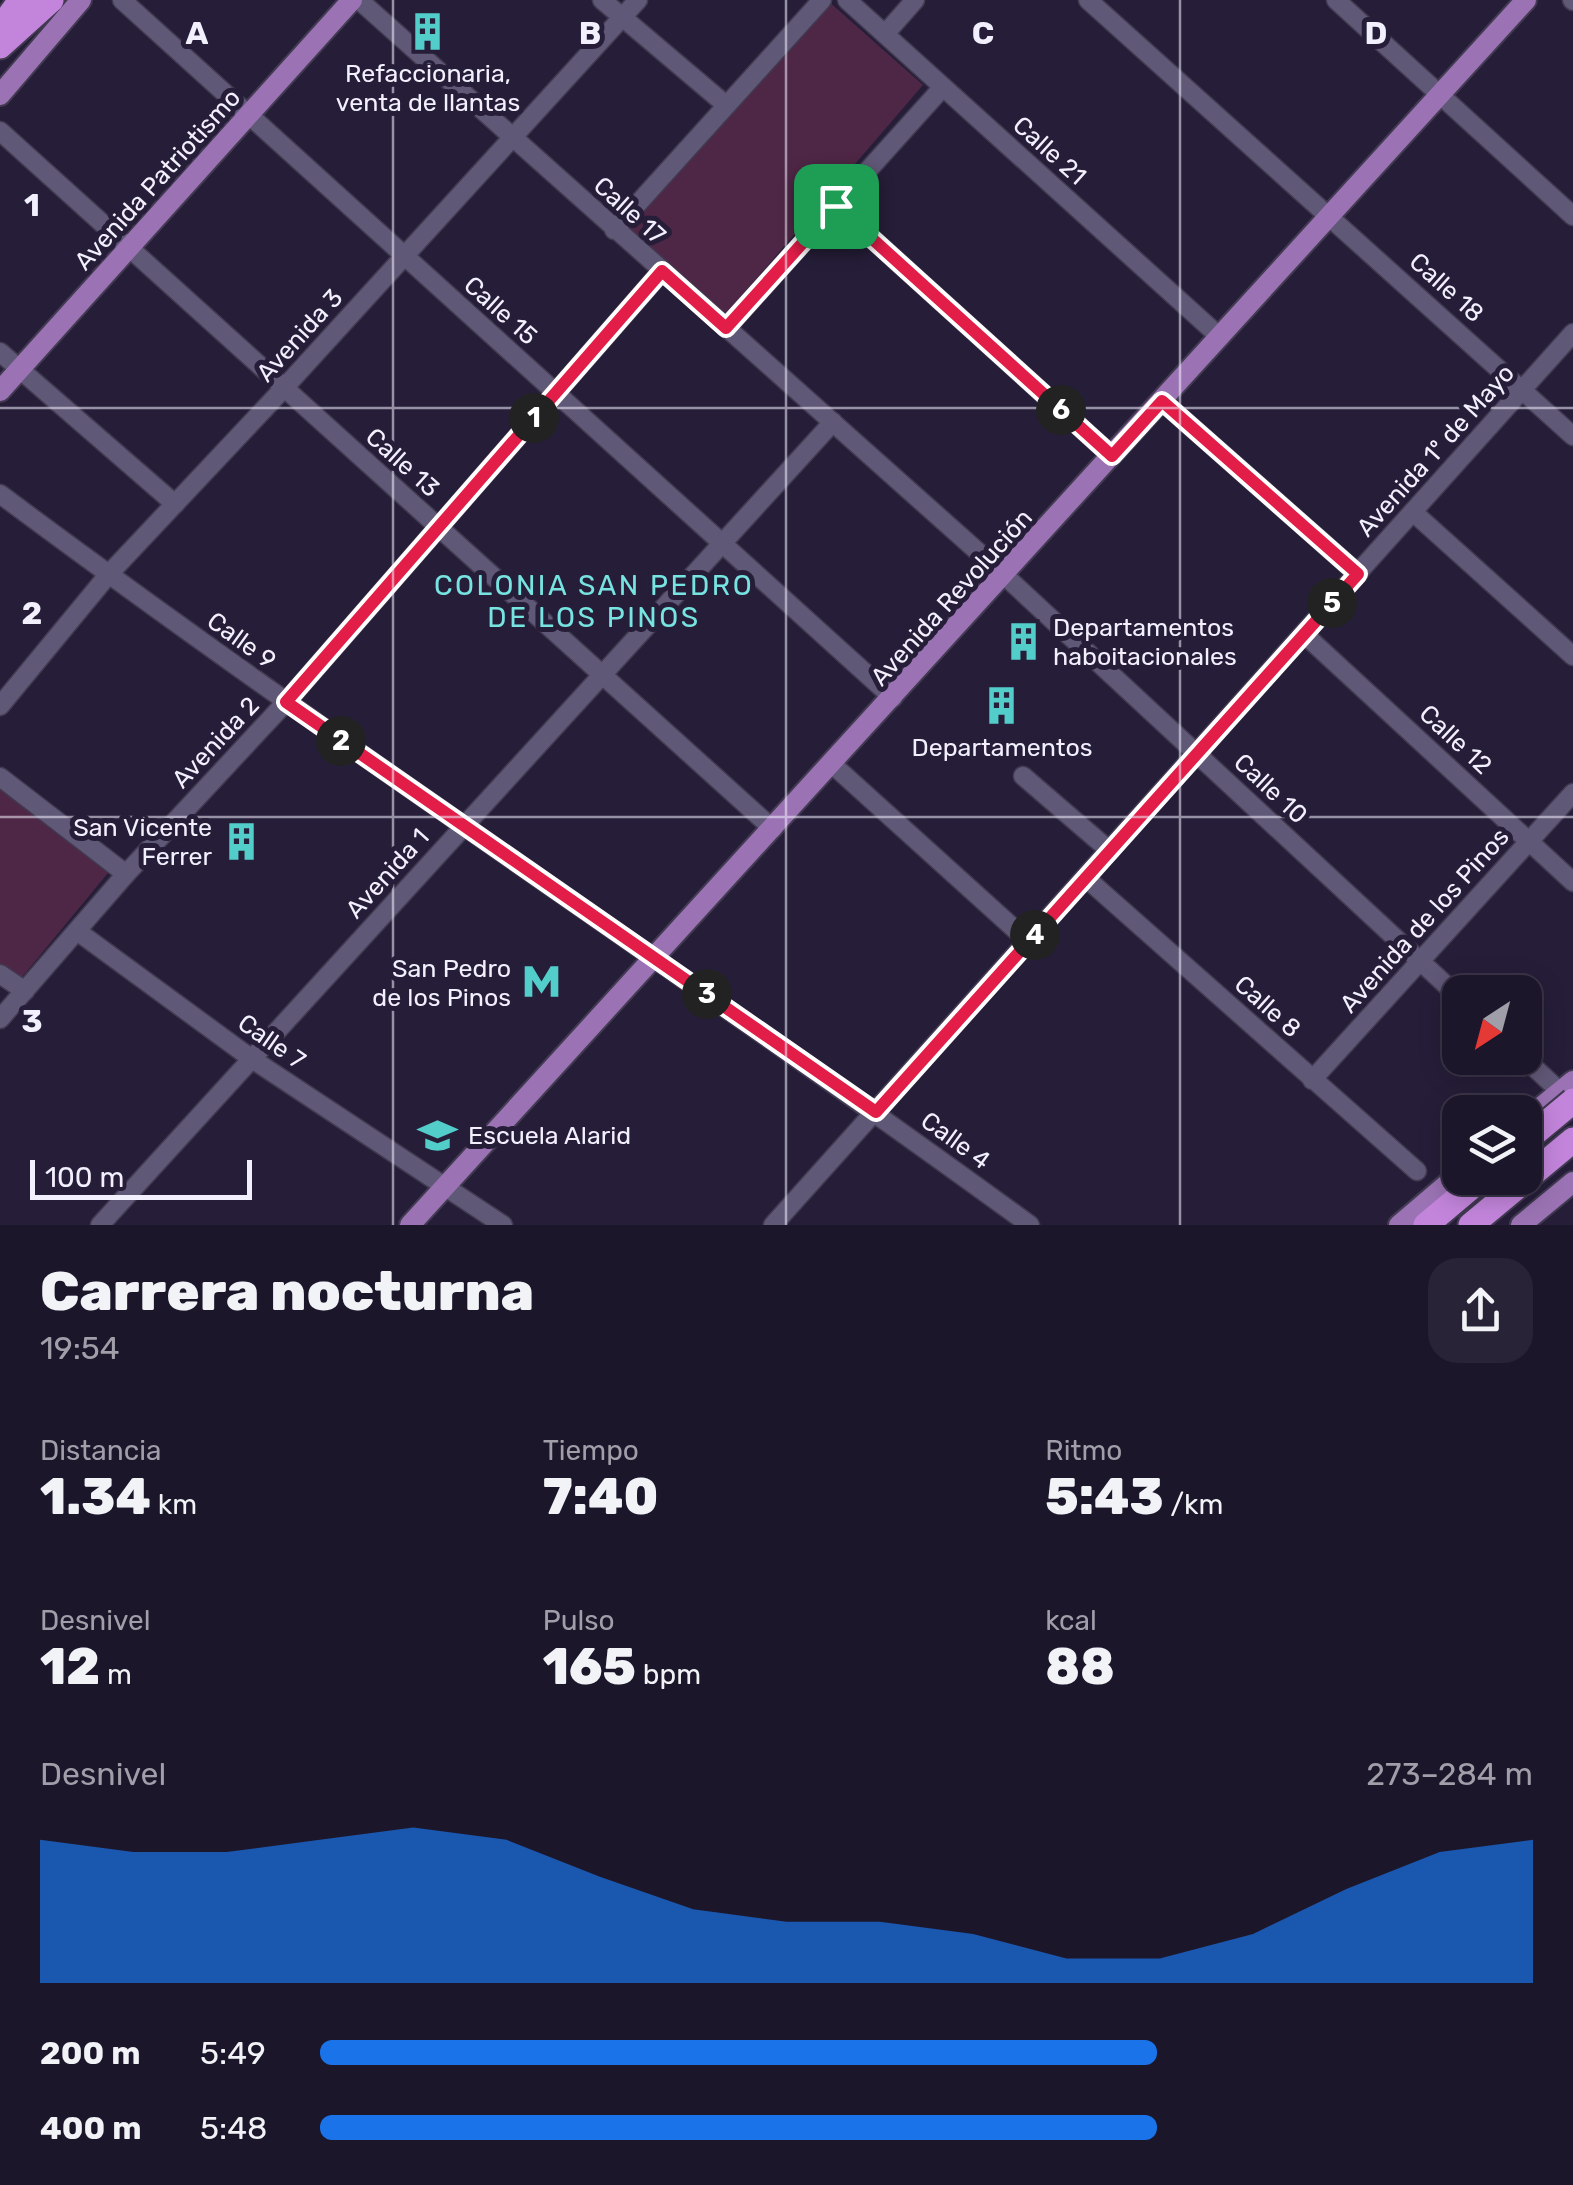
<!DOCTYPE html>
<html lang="es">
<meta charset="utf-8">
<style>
:root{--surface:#1c162b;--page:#292337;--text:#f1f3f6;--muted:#a09fa9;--line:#3a3547;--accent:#1a73e8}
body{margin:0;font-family:Rubik,sans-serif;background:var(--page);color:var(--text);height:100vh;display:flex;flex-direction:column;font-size:38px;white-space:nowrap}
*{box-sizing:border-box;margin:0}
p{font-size:32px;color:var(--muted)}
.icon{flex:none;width:55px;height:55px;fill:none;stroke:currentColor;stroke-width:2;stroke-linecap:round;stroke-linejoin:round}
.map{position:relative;height:1225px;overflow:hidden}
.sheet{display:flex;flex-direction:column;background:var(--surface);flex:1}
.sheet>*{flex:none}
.needle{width:65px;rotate:216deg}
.fabs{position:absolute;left:1442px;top:975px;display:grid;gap:20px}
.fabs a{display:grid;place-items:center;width:100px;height:100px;border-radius:20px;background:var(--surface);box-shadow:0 5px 25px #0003,0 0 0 2px var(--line);font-size:50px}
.scale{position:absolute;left:30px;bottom:25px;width:222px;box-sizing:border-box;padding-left:10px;border:5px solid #f3f0fe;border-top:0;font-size:28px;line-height:35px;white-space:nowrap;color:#f3f0fe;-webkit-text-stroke:8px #261e39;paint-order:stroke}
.pin{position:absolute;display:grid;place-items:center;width:85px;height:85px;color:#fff;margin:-42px;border-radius:20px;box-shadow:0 5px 15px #0006}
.km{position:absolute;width:50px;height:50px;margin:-25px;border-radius:50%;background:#222;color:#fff;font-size:28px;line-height:50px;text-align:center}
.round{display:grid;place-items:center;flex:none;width:105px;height:105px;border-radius:30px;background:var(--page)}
.overview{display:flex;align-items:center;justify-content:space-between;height:170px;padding:0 40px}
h1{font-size:55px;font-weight:800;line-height:75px}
.stats{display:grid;grid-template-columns:repeat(3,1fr);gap:15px;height:170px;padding:10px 40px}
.stats div{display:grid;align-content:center}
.stats b{font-size:50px;font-weight:800}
.stats small{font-size:28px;font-weight:400}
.stats p{font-size:28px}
.chart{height:280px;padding:20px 40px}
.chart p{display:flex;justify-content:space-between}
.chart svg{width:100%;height:180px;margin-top:10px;fill:var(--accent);opacity:.7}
ul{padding:0 40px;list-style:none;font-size:32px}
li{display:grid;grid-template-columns:160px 120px 1fr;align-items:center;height:75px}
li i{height:25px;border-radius:12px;background:var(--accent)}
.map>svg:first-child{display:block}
.green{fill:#4f2746}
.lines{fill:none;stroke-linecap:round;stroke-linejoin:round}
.minor-casing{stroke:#413a50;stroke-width:21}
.major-casing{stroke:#413a50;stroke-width:24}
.highway-casing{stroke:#413a50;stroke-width:29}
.minor{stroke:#605877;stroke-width:18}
.major{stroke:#9b73b4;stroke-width:20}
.highway{stroke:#c385dc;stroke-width:25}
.highway-bridge-casing{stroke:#413a50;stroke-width:29;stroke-linecap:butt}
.highway-bridge{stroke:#c385dc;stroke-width:25}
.route-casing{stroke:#fff;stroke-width:20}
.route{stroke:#e11d48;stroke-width:12}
.grid{fill:none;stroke:#f3f0fe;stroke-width:2.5;stroke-opacity:0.55}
.labels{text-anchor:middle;stroke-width:10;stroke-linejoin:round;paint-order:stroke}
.poi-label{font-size:25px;fill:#f3f0fe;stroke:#261e39}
.street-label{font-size:25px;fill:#f3f0fe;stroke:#261e39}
.neighbourhood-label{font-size:28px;letter-spacing:2.5px;fill:#78e4e1;stroke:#261e39}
.grid-label{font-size:32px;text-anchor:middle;font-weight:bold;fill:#f3f0fe;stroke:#261e39;stroke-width:10;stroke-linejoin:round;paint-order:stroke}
</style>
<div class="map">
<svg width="1573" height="1225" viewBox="0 0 1573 1225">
<rect width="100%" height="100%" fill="#261e39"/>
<g class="green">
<polygon points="827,0 923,85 725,315 616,218"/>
<polygon points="0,784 112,868 18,982 0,970"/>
</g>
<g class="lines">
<defs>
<g id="minor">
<polyline points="122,0 893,698"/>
<polyline points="359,0 1004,575 1460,998"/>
<polyline points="602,0 726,105"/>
<polyline points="847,0 1220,337"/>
<polyline points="1088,0 1573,436"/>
<polyline points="1336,0 1573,216"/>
<polyline points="1572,0 1573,1"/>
<polyline points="885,34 915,0"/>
<polyline points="0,131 773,829"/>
<polyline points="836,206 1112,456"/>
<polyline points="614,230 822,0"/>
<polyline points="726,328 943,87"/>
<polyline points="0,352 175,504"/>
<polyline points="1162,401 1358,574"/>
<path d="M0 494C338 746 690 977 1030 1225"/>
<polyline points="1413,512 1573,656"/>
<polyline points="1304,634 1573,882"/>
<polyline points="0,706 108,575 284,388 638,0"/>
<polyline points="832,764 1029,942"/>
<polyline points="1023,776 1110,851"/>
<polyline points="0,777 126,874"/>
<polyline points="1086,878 1417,1171"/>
<polyline points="77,931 252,1059 503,1225"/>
<polyline points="0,974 25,991"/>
<polyline points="0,1019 126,874 286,702 662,271"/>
<polyline points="1524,1058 1567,1098"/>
<polyline points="1312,1080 1573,793"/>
<polyline points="100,1225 833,422"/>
<polyline points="773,1225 1573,333"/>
</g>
<g id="major">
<polyline points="0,95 81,0"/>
<polyline points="0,391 352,0"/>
<polyline points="1525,1120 1573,1081"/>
<polyline points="410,1225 1526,0"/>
<polyline points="1399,1225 1460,1173"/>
<polyline points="1521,1225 1573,1182"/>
</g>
<g id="highway">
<polyline points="0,29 21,0"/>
<polyline points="0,46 51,0"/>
<polyline points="1426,1225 1482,1178"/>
<polyline points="1471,1225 1573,1140"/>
</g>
</defs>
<use href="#minor" class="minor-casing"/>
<use href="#major" class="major-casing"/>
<use href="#highway" class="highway-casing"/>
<use href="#minor" class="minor"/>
<use href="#major" class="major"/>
<use href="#highway" class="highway"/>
<defs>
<polyline id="highway-bridge" points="1525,1141 1573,1101"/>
</defs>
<use href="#highway-bridge" class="highway-bridge-casing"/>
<use href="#highway-bridge" class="highway-bridge"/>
</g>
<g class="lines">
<defs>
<polygon id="route" points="836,206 1112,456 1162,401 1358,574 876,1112 286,702 662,271 726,328"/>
</defs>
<use href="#route" class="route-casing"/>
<use href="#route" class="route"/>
</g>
<path class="grid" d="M393 0V1225M786 0V1225M1180 0V1225M0 408H1573M0 817H1573"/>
<defs>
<symbol id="building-bare" viewBox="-9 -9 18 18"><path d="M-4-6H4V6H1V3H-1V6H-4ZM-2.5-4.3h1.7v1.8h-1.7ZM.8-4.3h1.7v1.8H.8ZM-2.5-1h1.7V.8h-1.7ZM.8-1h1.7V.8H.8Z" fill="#53cdca" stroke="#261e39" stroke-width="2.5" paint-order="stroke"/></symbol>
<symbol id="metro-bare" viewBox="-9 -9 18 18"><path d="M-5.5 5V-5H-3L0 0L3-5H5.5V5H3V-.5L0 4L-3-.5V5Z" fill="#53cdca" stroke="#261e39" stroke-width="2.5" paint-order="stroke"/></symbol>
<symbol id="school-bare" viewBox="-9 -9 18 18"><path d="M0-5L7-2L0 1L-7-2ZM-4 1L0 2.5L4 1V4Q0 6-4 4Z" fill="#53cdca" stroke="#261e39" stroke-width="2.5" paint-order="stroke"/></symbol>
</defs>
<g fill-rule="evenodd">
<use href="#building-bare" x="400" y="4" width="55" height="55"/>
<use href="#building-bare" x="996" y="614" width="55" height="55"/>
<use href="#building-bare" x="974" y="678" width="55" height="55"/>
<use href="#building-bare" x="214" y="814" width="55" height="55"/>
<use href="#metro-bare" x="514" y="954" width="55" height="55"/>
<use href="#school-bare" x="410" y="1108" width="55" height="55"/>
</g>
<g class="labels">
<g class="poi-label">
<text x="428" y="82">Refaccionaria,<tspan x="428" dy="29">venta de llantas</tspan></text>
<text x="1053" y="636" text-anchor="start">Departamentos<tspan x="1053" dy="29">haboitacionales</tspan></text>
<text x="1002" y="756">Departamentos</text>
<text x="212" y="836" text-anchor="end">San Vicente<tspan x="212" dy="29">Ferrer</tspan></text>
<text x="511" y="977" text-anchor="end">San Pedro<tspan x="511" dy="29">de los Pinos</tspan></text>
<text x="468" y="1144" text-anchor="start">Escuela Alarid</text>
</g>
<g class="street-label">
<text transform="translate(1050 150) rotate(42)" y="9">Calle 21</text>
<text transform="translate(157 179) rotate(-48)" y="9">Avenida Patriotismo</text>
<text transform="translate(630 210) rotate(42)" y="9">Calle 17</text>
<text transform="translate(1447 287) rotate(42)" y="9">Calle 18</text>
<text transform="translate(501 310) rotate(42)" y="9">Calle 15</text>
<text transform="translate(299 335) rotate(-48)" y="9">Avenida 3</text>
<text transform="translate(1435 450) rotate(-48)" y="9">Avenida 1º de Mayo</text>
<text transform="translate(403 462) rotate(42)" y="9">Calle 13</text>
<text transform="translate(951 597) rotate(-48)" y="9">Avenida Revolución</text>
<text transform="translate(242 640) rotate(36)" y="9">Calle 9</text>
<text transform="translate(1456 739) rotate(43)" y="9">Calle 12</text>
<text transform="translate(215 742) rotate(-47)" y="9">Avenida 2</text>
<text transform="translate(1271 788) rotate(43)" y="9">Calle 10</text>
<text transform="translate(387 873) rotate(-48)" y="9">Avenida 1</text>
<text transform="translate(1424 920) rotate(-48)" y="9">Avenida de los Pinos</text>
<text transform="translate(1268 1006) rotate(42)" y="9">Calle 8</text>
<text transform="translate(272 1041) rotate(35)" y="9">Calle 7</text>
<text transform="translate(956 1140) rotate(36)" y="9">Calle 4</text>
</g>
<g class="neighbourhood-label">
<text x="594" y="595">COLONIA SAN PEDRO<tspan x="594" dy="32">DE LOS PINOS</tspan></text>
</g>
</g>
<g class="grid-label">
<text x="197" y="44">A</text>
<text x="590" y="44">B</text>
<text x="983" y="44">C</text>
<text x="1376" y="44">D</text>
<text x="32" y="216">1</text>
<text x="32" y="624">2</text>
<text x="32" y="1032">3</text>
</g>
</svg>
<div class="fabs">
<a><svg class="needle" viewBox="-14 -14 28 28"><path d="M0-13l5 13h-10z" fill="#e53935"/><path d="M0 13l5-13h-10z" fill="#a09fa9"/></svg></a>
<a><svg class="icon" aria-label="layers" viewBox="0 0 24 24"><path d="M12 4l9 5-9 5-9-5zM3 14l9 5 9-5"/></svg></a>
</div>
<div class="scale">100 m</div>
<div class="pin" style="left:836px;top:206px;background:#1e9e55"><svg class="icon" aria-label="arrive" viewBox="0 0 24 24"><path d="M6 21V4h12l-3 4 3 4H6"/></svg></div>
<b class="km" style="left:534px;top:418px">1</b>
<b class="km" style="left:341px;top:741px">2</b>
<b class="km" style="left:707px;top:994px">3</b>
<b class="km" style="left:1035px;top:935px">4</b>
<b class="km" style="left:1332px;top:603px">5</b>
<b class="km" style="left:1061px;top:410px">6</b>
</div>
<section class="sheet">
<div class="overview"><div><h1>Carrera nocturna</h1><p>19:54</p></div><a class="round"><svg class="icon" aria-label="share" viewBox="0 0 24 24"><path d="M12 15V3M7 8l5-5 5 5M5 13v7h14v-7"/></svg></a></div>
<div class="stats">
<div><p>Distancia</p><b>1.34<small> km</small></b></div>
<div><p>Tiempo</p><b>7:40</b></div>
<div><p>Ritmo</p><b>5:43<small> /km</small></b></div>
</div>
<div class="stats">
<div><p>Desnivel</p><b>12<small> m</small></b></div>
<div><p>Pulso</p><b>165<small> bpm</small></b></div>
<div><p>kcal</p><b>88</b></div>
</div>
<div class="chart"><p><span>Desnivel</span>273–284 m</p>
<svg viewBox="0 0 160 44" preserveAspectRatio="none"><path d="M0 44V9L10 12L20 12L30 9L40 6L50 9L60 18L70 26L80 29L90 29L100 32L110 38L120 38L130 32L140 21L150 12L160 9V44z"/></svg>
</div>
<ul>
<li><b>200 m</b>5:49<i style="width:69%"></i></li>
<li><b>400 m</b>5:48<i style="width:69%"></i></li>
</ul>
</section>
